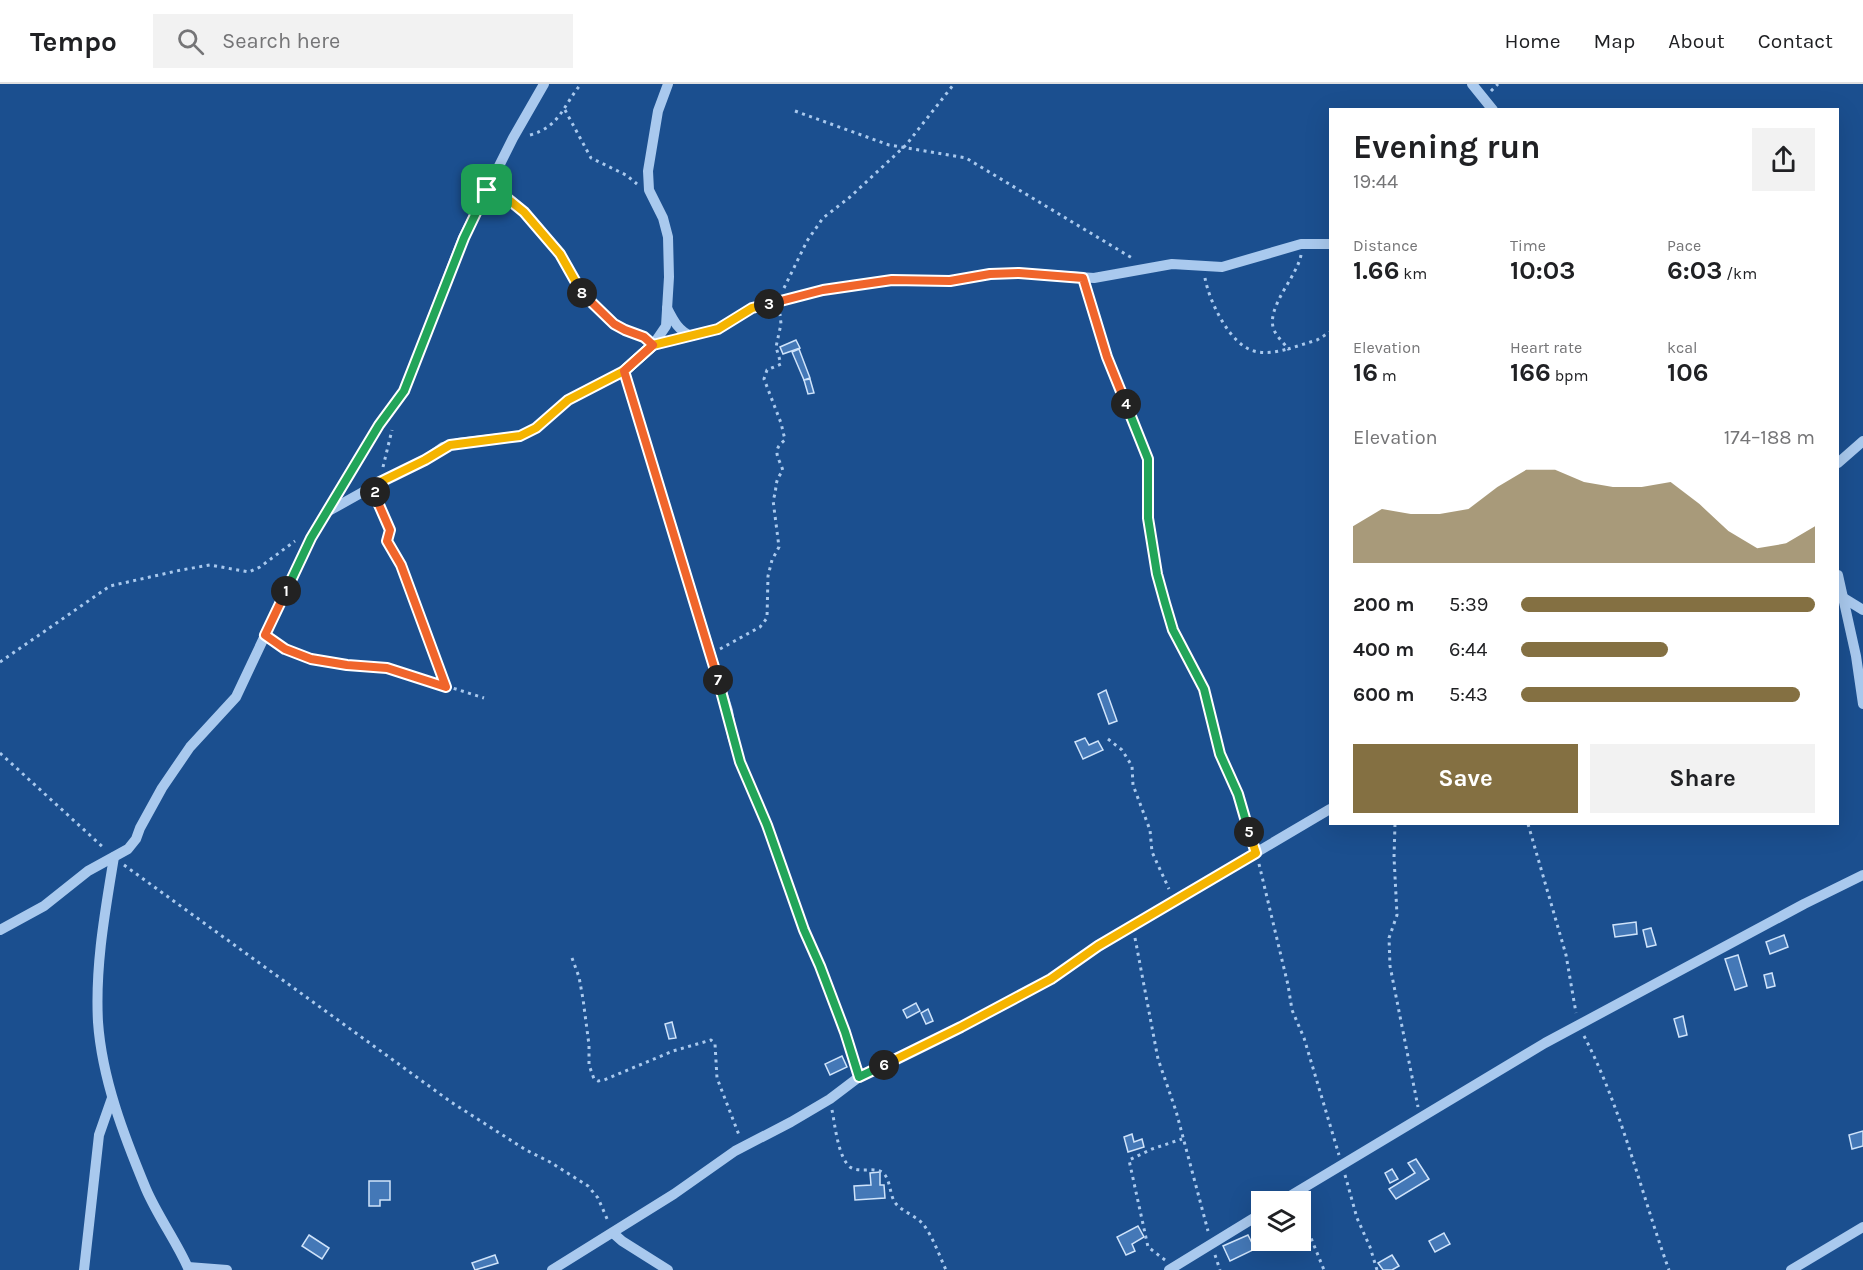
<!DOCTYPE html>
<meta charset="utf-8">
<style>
:root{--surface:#fff;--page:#f2f2f2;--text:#202124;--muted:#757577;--line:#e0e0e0;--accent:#847042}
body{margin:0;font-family:Karla,sans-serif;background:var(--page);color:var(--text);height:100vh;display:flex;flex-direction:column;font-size:22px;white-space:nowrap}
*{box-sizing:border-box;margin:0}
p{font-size:20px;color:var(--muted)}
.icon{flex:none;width:33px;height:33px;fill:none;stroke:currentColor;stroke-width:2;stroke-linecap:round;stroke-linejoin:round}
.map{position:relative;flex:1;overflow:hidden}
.panel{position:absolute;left:1329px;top:24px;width:510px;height:717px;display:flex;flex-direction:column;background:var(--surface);border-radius:0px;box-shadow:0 6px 24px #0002}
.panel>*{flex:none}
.controls{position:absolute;left:1251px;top:1107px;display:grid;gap:12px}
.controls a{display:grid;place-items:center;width:60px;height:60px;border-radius:0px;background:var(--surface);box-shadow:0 6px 24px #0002;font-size:30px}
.pin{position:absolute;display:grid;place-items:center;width:51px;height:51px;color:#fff;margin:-26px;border-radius:12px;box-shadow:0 3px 9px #0006}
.km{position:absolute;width:30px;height:30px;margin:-15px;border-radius:50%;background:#222;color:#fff;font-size:16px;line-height:30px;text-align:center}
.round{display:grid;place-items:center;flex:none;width:63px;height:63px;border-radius:0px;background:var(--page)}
.headline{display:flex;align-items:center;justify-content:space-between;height:102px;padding:0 24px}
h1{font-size:33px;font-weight:700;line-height:45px}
.figures{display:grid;grid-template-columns:repeat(3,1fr);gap:9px;height:102px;padding:6px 24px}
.figures div{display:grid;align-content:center}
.figures b{font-size:26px;font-weight:700}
.figures small{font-size:16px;font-weight:400}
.figures p{font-size:16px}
.chart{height:168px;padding:12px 24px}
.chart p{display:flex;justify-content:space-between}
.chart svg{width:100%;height:108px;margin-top:6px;fill:var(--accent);opacity:.7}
.cta{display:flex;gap:12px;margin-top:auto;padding:12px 24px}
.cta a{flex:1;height:69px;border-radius:0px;background:var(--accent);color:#fff;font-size:24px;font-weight:700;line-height:69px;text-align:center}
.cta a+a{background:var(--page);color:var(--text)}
ul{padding:0 24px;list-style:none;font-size:20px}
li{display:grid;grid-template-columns:96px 72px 1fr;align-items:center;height:45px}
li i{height:15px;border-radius:8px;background:var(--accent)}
header{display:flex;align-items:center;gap:36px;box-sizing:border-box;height:84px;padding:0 30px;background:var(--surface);border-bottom:2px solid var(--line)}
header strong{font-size:28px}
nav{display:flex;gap:33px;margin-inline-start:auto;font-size:21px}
.search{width:420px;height:54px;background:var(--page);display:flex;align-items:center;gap:15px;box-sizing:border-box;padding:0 21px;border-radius:0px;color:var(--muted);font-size:22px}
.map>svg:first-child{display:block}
.building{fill:#4478b7;stroke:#cfe3fa;stroke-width:1.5}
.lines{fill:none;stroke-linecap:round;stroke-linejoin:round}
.path{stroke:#a9c9ee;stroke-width:3;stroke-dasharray:3 4.5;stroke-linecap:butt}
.minor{stroke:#a9c9ee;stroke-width:10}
.split-1-casing{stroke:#fff;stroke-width:12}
.split-2-casing{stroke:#fff;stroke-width:12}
.split-3-casing{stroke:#fff;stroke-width:12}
.split-4-casing{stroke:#fff;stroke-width:12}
.split-5-casing{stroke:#fff;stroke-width:12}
.split-6-casing{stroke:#fff;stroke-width:12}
.split-7-casing{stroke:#fff;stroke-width:12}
.split-8-casing{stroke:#fff;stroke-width:12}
.split-9-casing{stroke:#fff;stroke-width:12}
.split-1{stroke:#22a559;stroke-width:8}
.split-2{stroke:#f0652b;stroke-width:8}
.split-3{stroke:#f5b400;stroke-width:8}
.split-4{stroke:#f0652b;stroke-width:8}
.split-5{stroke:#22a559;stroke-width:8}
.split-6{stroke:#f5b400;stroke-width:8}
.split-7{stroke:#22a559;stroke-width:8}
.split-8{stroke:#f0652b;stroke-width:8}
.split-9{stroke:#f5b400;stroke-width:8}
</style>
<header>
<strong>Tempo</strong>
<div class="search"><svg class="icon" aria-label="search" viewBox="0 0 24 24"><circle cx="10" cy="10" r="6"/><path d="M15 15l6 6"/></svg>Search here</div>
<nav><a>Home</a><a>Map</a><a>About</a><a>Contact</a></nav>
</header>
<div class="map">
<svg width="1863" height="1186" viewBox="0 0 1863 1186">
<rect width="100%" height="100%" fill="#1b4f8f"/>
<g class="building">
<polygon points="796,256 800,264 783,270 780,263"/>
<polygon points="799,265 810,294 804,296 792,268"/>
<polygon points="810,295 814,309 808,310 804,296"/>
<polygon points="1106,606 1117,637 1109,640 1098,610"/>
<polygon points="1085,654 1089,661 1098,657 1103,666 1083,675 1075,658"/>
<polygon points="1636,838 1637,850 1615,853 1613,841"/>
<polygon points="1651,844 1656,861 1647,863 1643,846"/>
<polygon points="1784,851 1788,863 1770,870 1766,858"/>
<polygon points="1738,871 1747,902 1735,906 1725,875"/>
<polygon points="1772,889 1775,902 1767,904 1764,891"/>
<polygon points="916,919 920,927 907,934 903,926"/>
<polygon points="928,925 933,937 926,940 921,929"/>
<polygon points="1683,932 1687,951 1679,953 1674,935"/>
<polygon points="672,938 676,954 669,955 665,940"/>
<polygon points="842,972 847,983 830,991 825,980"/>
<polygon points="1863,1047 1863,1062 1852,1065 1849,1051"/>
<polygon points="1132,1050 1134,1058 1142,1055 1144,1063 1128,1068 1124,1053"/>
<polygon points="1416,1075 1429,1095 1396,1115 1389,1105 1415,1089 1408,1079"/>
<polygon points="1392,1085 1398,1095 1390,1099 1385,1089"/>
<polygon points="880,1088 880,1101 884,1101 885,1114 855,1116 854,1102 871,1101 870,1089"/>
<polygon points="369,1097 390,1097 390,1116 380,1116 380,1122 369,1122"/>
<polygon points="1138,1142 1144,1153 1132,1160 1135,1167 1126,1171 1117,1153"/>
<polygon points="1444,1149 1450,1160 1435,1168 1429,1157"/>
<polygon points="309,1151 329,1164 322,1175 302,1162"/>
<polygon points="1248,1151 1255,1165 1230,1177 1223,1162"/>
<polygon points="495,1171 498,1179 475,1186 472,1179"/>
<polygon points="1392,1171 1399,1182 1392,1186 1383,1186 1378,1179"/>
</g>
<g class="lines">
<g class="path">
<polyline points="1491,7 1498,0"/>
<polyline points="565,26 591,74 626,91 637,100"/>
<polyline points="795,27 889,61 966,74 1132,174"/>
<path d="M530 51C560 43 564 20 581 0"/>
<polyline points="497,109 503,111 524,128 553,161 560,170 581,207 593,218 598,225 614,240 645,254"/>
<path d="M1301 171C1297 193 1265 224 1274 246 1277 253 1284 259 1288 265L1317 256 1330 248"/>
<path d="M1205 194C1209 217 1230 261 1254 267 1265 270 1277 268 1287 265"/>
<polyline points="784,204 807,157 823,134 850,113 906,61 954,0"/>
<polyline points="1086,204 1107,273 1147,375 1148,434 1157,490 1165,519 1173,546 1205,605 1220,670 1238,710 1253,756"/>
<polyline points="383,383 392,346"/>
<polyline points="376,415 390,446 387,457 401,481 445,602"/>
<polyline points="274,558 285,565 311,575 347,581 387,583 484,614"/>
<path d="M720 565 760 543 767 534 768 492 772 476 779 463 773 416C778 404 773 398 783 387 780 375 770 367 785 356L781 339 764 295 767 286 781 280 776 263 781 240 780 230"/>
<polyline points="0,578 110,502 181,486 210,481 249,488 260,483 295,457"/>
<polyline points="1108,655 1122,666 1132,682 1133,701 1150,746 1152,768 1169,805"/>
<polyline points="0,669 105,765"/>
<polyline points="1395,740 1394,773 1397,831 1389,854 1390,882 1418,1023"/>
<polyline points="1528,740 1566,871 1576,929"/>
<polyline points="1259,780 1288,901 1292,926 1304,954 1339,1071"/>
<polyline points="124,781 451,1018 526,1066 550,1078 588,1102 598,1114 608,1137"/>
<polyline points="1135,854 1158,975 1176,1027 1208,1147"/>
<polyline points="572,874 579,893 583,915 589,961 589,981 594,995 598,997 604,996 673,967 711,956 715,960 717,994 739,1051"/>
<path d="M1584 952C1622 1025 1641 1109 1669 1186"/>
<path d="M832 1026C835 1041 838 1073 850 1083 860 1090 878 1081 885 1091 890 1098 890 1109 894 1117 900 1127 915 1131 923 1140 933 1153 939 1171 946 1186"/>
<polyline points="1345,1091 1357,1134 1370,1163 1377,1186"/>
<polyline points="1300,1135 1311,1154 1324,1186"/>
<polyline points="1215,1171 1220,1186"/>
<polyline points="1165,1176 1148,1163 1129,1076 1152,1065 1182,1055"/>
</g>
<g class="minor">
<polyline points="1472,0 1493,26"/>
<path d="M667 224C673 236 679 248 692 252"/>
<polyline points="653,261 666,242 669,193 668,153 663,134 649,106 648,87 658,27 668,0"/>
<polyline points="624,287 728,627 732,651 740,678 767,741 804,846 820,882 845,948 859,993"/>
<polyline points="1838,379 1863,357"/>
<polyline points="327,428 386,395 425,376 443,363 458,359 520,352 536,344 568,316 624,287 653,261 718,245 752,224 823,206 892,196 950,197 990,190 1019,189 1094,194 1172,180 1222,183 1301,160 1330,160"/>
<polyline points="1838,491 1856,572 1863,620"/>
<polyline points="1842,513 1863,526"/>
<path d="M114 773C105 828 95 882 98 938 102 995 124 1052 146 1105 158 1133 177 1158 189 1186"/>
<polyline points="0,846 44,822 88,787 128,765 136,755 140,744 162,704 190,663 236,613 311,454 379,341 404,307 463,154 513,54 544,0"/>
<polyline points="1280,1118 1545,959 1804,820 1863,791"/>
<polyline points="613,1149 622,1157 668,1186"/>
<polyline points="188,1183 227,1186"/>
<polyline points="84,1186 99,1051 112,1014"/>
<polyline points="552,1186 674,1110 735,1067 791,1038 830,1015 859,993 961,943 1051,895 1098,862 1330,725"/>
<polyline points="1169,1186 1262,1129"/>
<polyline points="1791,1186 1863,1143"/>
</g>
</g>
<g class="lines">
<defs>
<polyline id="split-1" points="286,507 311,454 379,341 404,307 464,154 487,106"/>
<polyline id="split-2" points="286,507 265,551 285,565 311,575 347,581 387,584 446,603 401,481 387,457 390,446 376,414 375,408"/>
<polyline id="split-3" points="375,408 374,401 425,376 450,361 520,352 536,344 568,316 624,287 653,261 718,245 752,224 769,220"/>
<polyline id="split-4" points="769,220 823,206 892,196 950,197 990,190 1019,189 1083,194 1107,273 1126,320"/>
<polyline id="split-5" points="1126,320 1148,375 1148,434 1157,490 1165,519 1173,546 1204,605 1220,670 1238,710 1249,748"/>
<polyline id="split-6" points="884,981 961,943 1051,895 1098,862 1256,769 1249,748"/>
<polyline id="split-7" points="718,596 740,678 767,741 804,846 820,882 845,948 859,993 884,981"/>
<polyline id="split-8" points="582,209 614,240 625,246 644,253 653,261 624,287 718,596"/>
<polyline id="split-9" points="487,106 503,111 524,128 560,170 582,209"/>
</defs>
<use href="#split-1" class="split-1-casing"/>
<use href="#split-2" class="split-2-casing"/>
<use href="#split-3" class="split-3-casing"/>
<use href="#split-4" class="split-4-casing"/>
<use href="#split-5" class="split-5-casing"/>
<use href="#split-6" class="split-6-casing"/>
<use href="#split-7" class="split-7-casing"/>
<use href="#split-8" class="split-8-casing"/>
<use href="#split-9" class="split-9-casing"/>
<use href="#split-1" class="split-1"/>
<use href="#split-2" class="split-2"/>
<use href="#split-3" class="split-3"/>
<use href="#split-4" class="split-4"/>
<use href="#split-5" class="split-5"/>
<use href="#split-6" class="split-6"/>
<use href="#split-7" class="split-7"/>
<use href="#split-8" class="split-8"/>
<use href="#split-9" class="split-9"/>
</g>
</svg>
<div class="controls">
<a><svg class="icon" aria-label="layers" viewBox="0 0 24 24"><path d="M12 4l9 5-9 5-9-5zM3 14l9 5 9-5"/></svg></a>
</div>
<div class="pin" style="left:487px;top:106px;background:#1e9e55"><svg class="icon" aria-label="arrive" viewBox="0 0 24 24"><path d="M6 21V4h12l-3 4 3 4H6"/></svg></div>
<b class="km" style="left:286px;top:507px">1</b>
<b class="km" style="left:375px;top:408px">2</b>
<b class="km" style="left:769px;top:220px">3</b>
<b class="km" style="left:1126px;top:320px">4</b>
<b class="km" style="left:1249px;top:748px">5</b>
<b class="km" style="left:884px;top:981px">6</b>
<b class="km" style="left:718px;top:596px">7</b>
<b class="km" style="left:582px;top:209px">8</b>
<section class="panel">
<div class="headline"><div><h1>Evening run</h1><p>19:44</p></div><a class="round"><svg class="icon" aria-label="share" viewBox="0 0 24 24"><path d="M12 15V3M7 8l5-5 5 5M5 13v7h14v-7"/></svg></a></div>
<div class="figures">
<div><p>Distance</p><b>1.66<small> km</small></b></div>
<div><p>Time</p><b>10:03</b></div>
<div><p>Pace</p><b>6:03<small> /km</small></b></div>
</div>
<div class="figures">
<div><p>Elevation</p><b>16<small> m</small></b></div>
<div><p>Heart rate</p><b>166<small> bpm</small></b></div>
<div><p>kcal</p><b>106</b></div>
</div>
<div class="chart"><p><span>Elevation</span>174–188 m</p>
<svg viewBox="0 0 160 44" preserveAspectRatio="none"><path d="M0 44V29L10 22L20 24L30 24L40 22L50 13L60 6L70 6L80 11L90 13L100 13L110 11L120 20L130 31L140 38L150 36L160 29V44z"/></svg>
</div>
<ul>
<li><b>200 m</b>5:39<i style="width:100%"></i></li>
<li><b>400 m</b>6:44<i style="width:50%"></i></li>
<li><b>600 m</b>5:43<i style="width:95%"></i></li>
</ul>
<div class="cta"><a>Save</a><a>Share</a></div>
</section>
</div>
